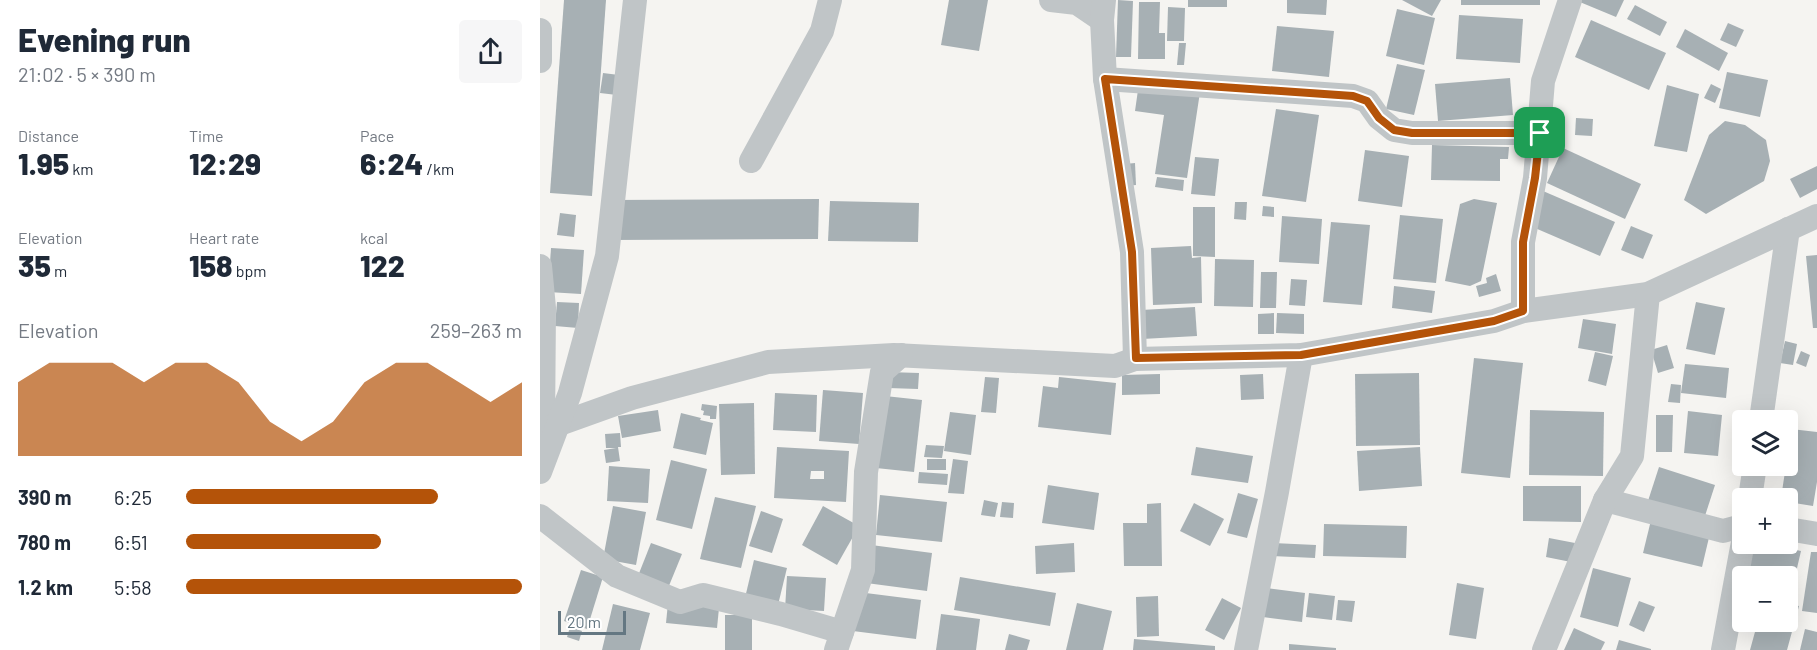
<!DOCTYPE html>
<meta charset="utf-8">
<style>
:root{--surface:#fff;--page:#f6f6f7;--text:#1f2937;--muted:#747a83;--accent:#b45309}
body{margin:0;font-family:Barlow,sans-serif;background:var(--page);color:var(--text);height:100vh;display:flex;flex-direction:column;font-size:22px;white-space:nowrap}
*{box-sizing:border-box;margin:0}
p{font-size:20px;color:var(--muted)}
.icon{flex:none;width:33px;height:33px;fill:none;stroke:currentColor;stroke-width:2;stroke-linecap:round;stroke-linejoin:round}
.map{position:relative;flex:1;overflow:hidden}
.details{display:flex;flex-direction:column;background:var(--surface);width:540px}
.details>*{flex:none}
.buttons{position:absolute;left:1192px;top:410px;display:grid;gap:12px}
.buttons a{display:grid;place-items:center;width:66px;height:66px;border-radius:6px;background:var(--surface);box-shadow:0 6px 24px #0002;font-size:30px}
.scale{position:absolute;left:18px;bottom:15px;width:68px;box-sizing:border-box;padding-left:6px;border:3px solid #647782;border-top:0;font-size:16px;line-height:21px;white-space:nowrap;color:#647782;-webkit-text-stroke:4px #fff;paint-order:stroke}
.pin{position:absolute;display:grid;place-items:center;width:51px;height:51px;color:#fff;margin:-26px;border-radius:12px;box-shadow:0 3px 9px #0006}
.round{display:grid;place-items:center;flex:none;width:63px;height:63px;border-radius:6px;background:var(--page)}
.head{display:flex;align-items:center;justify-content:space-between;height:102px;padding:0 18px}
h1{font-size:33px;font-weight:800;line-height:45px}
.figures{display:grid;grid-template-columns:repeat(3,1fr);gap:9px;height:102px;padding:6px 18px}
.figures div{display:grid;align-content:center}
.figures b{font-size:30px;font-weight:800}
.figures small{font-size:16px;font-weight:400}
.figures p{font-size:16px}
.chart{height:168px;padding:12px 18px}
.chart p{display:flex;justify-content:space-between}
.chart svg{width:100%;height:108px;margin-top:6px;fill:var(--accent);opacity:.7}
ul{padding:0 18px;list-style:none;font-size:20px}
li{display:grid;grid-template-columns:96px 72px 1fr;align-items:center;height:45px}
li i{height:15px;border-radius:8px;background:var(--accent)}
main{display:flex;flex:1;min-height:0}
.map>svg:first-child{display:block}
.building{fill:#a7b0b4;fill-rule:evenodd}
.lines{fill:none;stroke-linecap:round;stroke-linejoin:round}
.minor{stroke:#c0c5c7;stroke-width:24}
.route-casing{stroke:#fff;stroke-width:12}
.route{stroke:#b45309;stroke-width:8}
</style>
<main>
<section class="details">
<div class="head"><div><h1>Evening run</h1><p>21:02 · 5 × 390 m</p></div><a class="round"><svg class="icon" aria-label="share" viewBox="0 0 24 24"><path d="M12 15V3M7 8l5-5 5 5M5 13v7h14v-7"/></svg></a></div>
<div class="figures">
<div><p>Distance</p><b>1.95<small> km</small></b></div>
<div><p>Time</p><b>12:29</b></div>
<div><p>Pace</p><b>6:24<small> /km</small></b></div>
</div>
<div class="figures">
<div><p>Elevation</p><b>35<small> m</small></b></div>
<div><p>Heart rate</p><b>158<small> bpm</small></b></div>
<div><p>kcal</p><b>122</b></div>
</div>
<div class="chart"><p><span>Elevation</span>259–263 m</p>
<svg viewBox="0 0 160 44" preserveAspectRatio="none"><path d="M0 44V14L10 6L20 6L30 6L40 14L50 6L60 6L70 14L80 30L90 38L100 30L110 14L120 6L130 6L140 14L150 22L160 14V44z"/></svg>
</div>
<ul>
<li><b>390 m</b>6:25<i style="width:75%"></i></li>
<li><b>780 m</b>6:51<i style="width:58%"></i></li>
<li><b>1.2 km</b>5:58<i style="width:100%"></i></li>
</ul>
</section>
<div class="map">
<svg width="1277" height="650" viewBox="0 0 1277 650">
<rect width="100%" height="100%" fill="#f5f4f1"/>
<g class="building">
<polygon points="24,0 66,0 52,196 10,193"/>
<polygon points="409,0 448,0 439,51 401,45"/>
<polygon points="578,0 593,1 591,57 576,57"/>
<rect x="648" y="0" width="39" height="7"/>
<polygon points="747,0 787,0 786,15 747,13"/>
<polygon points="862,0 901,0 892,16"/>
<rect x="921" y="0" width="79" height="5"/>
<polygon points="1035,0 1084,0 1076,17"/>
<polygon points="599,2 620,2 619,33 625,33 625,59 598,59"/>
<polygon points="1095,5 1127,22 1120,36 1087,19"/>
<polygon points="628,7 645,8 644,41 627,41"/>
<polygon points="857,9 895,18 884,65 846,56"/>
<polygon points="919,15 983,19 980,63 916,59"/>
<polygon points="1051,20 1126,53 1109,90 1035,57"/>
<polygon points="1188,23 1204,30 1196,47 1180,40"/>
<polygon points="737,26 794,31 789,77 732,71"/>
<polygon points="1145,29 1188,53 1179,71 1136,47"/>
<polygon points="639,43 646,43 644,65 637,65"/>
<polygon points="857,64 885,70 874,115 846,109"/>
<polygon points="1187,72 1228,80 1220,117 1179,108"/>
<polygon points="63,73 79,75 77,95 60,93"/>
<polygon points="970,78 973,115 898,121 895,84"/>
<polygon points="599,83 660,92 647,178 615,174 624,115 595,111"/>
<polygon points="1171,84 1181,89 1175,103 1164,98"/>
<polygon points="1127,85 1159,94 1147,152 1114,146"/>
<polygon points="736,109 779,115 766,202 722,196"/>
<polygon points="1036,118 1053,119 1052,136 1035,135"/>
<polygon points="1185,121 1205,125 1226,140 1230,161 1224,181 1166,214 1144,200 1169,135"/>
<polygon points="892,145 969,147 968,159 960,159 960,181 891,180"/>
<polygon points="1023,148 1101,184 1085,219 1007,183"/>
<polygon points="825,150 869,156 862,207 818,201"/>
<polygon points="655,157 679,159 675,196 651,194"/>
<polygon points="595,163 596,185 586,186 585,164"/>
<polygon points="1277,166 1277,189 1260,198 1250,179"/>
<polygon points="617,177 644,180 643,191 615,187"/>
<polygon points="1003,191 1075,222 1060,256 988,225"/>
<polygon points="279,199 278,239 70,240 70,200"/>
<polygon points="934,199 957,203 941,281 930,286 905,281 920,204"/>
<polygon points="290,201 379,203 378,242 288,241"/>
<polygon points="695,202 707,202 706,220 694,219"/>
<polygon points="723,206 734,207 734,217 722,216"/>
<polygon points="653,207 675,207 675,257 653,256"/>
<polygon points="20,213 36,215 34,237 17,235"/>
<polygon points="860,215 903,219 896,283 853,279"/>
<polygon points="742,216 782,219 779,264 739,262"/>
<polygon points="791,222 830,225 822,305 783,302"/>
<polygon points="1091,226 1113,235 1103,259 1081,250"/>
<polygon points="651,246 652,258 661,257 662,303 613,305 611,248"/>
<polygon points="11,248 44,250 41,294 8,292"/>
<polygon points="1277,255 1277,328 1273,328 1266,256"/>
<polygon points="675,259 714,260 713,307 674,306"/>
<polygon points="721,272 737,272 736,308 720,308"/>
<polygon points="956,274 961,291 939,297 936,286 947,283 946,278"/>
<polygon points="751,279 767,280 765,306 749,305"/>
<polygon points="854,286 895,291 892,313 852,308"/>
<polygon points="17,302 39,303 38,328 15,326"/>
<polygon points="1156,302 1185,308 1175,355 1146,349"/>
<polygon points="655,307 657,336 602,339 601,310"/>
<polygon points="734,313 734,334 718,334 718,314"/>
<polygon points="737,313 764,314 764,334 736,333"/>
<polygon points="1043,319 1076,324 1072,354 1038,348"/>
<polygon points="1245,341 1257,344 1253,365 1240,363"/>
<polygon points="1127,345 1134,368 1118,373 1111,350"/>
<polygon points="1261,351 1270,355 1266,367 1256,363"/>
<polygon points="1055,352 1073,356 1066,386 1048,381"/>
<polygon points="934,358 983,363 970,478 921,473"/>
<polygon points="1145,364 1189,368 1186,398 1141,393"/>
<polygon points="348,372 379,373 378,389 348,388"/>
<polygon points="879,373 880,445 816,446 815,374"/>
<polygon points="620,374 620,394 582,395 582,375"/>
<polygon points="723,374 724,399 701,400 700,375"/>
<polygon points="445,377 459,378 456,413 441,412"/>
<polygon points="519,377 576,383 571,435 498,427 503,386 518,388"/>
<polygon points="1131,384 1141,385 1140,403 1128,402"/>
<polygon points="283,390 323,393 319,444 279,441"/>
<polygon points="235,393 277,395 276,432 233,430"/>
<polygon points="345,396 382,400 374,472 336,468"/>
<polygon points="214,403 215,474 181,475 179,404"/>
<polygon points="162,404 177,406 176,419 170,419 170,416 163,415 164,411 161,410"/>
<polygon points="118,410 121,431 82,438 78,416"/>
<polygon points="990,410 1064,412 1063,476 989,475"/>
<polygon points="1148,411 1182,415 1178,456 1144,453"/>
<polygon points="410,412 436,415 431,455 404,451"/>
<polygon points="141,413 161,418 160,420 173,423 166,455 133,448"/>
<polygon points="1116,415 1133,415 1132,452 1116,452"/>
<polygon points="1251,429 1277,432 1277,482 1273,506 1248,502 1248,498 1241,498 1246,465 1248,465 1248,449"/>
<polygon points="80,433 81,447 78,447 80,461 66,463 64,450 76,448 66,448 65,434"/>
<polygon points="386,445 404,446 402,458 384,457"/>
<path d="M237 447 309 451 306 502 234 498ZM271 471H284V479H270Z"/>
<polygon points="656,447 713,456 708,483 651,475"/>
<polygon points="880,447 882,486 819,491 817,451"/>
<rect x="387" y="459" width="19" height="11"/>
<polygon points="413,459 428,461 424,494 408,493"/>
<polygon points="131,460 167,469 152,529 116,520"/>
<polygon points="69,466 110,469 108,503 67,501"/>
<polygon points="1119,467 1175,485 1163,522 1107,504"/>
<polygon points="379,472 408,474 407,485 378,483"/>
<polygon points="508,485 559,493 554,530 502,523"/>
<polygon points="983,486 1041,486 1041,522 983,521"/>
<polygon points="698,493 718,499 707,538 687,533"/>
<polygon points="340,495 407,502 402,542 336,535"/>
<polygon points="175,497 216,506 201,568 160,559"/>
<polygon points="444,500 458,503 455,517 441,515"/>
<polygon points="462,502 474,503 473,518 460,517"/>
<polygon points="621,503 622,566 584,566 583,523 607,523 607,504"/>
<polygon points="654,503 684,519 670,546 640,531"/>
<polygon points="73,506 106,512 96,565 63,559"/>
<polygon points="283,506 319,526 297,565 262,545"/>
<polygon points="221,511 243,519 232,553 209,546"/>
<polygon points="1112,516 1171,529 1162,567 1103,553"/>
<polygon points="784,524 867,526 866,558 783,556"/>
<polygon points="1009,538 1035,543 1031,562 1006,557"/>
<polygon points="111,543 142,554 126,593 96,581"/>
<polygon points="316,543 392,553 387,591 311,581"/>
<polygon points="534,543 535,572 496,574 495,546"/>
<polygon points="733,543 776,545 775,558 732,556"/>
<polygon points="1214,543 1226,543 1261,551 1250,598 1248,597 1248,576 1206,576"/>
<polygon points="1271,552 1277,552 1277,613 1262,611"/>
<polygon points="214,560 247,568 237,609 204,602"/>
<polygon points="1053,568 1091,578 1078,627 1040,617"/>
<polygon points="41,570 63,577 47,629 24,621"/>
<polygon points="247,576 286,578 284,611 245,609"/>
<polygon points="420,577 516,593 510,626 414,610"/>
<polygon points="917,583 944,588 936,639 909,635"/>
<polygon points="727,588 765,593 762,622 723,617"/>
<polygon points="310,591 381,600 376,639 305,630"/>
<polygon points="769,593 795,596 792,620 766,617"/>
<polygon points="618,596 619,636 597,637 596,597"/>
<polygon points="682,598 701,608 684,640 665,630"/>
<polygon points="798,600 815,601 812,622 796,620"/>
<polygon points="1099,601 1115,607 1104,632 1089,625"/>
<polygon points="128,603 179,608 177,628 126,623"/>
<polygon points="537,603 572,611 563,650 526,650"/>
<polygon points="1248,603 1259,606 1247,650 1210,650 1218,621 1248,621"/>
<polygon points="73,604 110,613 100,650 62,650"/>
<polygon points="401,614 440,619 436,650 396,650"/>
<rect x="185" y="615" width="27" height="35"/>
<polygon points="30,627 42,631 39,641 27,637"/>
<polygon points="1034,628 1065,642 1061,650 1024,650"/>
<polygon points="1265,629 1277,632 1277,650 1260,650"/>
<polygon points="469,634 490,640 487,650 465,650"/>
<polygon points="594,639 675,646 675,650 593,650"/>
<polygon points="1079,640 1111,649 1111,650 1076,650"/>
<polygon points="749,644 796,648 796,650 749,650"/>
</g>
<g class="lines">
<g class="minor">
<polyline points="511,0 537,3 562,20"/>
<polyline points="564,0 562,20 565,79 592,252 595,359"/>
<polyline points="0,30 0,61"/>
<polyline points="565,79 813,96 827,101 839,118 854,130 872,133 1000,133"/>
<polyline points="211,161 282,31 290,0"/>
<polyline points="0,266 4,308 3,430"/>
<polyline points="983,311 983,242 995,178 1003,81 1030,0"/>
<polyline points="1221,420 1248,229"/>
<polyline points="0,431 92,398 228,362 354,355 575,366 595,359 761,355 954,321 983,311 1108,294 1277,216"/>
<polyline points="0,472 30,393 67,256 95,0"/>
<polyline points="1210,498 1215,465"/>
<polyline points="1065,500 1183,531 1198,527 1203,524"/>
<polyline points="0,516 77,576 140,602 163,595 241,614 302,632"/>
<polyline points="1248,529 1277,534"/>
<polyline points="296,650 323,570 326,472 342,372 361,355"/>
<polyline points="706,650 737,492 761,355"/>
<polyline points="1004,650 1065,500 1092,456 1108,294"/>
<polyline points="1183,650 1203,542"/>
</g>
</g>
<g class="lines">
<defs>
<polygon id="route" points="565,79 813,96 827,101 839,118 854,130 872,133 1000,133 995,178 983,242 983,311 954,321 761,355 596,358 592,252"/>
</defs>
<use href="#route" class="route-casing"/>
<use href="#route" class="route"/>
</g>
</svg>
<div class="buttons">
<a><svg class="icon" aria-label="layers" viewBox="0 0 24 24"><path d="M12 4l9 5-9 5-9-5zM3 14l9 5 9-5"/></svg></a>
<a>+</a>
<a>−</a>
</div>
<div class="scale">20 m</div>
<div class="pin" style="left:1000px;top:133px;background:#1e9e55"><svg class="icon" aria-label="arrive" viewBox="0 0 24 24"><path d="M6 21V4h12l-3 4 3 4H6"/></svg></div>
</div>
</main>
